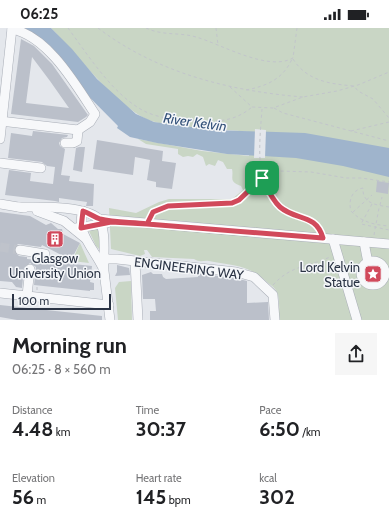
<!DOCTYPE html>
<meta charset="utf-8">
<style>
:root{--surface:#fff;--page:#f6f6f6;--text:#202124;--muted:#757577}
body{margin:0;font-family:Cabin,sans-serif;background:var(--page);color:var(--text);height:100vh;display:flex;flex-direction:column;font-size:15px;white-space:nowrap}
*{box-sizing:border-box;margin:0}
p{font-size:13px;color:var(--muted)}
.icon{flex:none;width:22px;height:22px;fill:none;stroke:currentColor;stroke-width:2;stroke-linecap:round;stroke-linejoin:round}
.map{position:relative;height:292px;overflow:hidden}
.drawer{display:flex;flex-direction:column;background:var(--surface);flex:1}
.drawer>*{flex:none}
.scale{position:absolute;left:12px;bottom:10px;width:99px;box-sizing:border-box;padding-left:4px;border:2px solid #2b3445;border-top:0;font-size:11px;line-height:14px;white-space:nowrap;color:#2b3445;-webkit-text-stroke:3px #f4f6f9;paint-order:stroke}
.pin{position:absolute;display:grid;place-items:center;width:34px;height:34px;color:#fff;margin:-17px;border-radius:8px;box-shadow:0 2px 6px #0006}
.round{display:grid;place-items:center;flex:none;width:42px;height:42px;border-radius:0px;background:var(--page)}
.headline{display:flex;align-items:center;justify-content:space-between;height:68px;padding:0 12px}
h1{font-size:22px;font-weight:700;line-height:30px}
.stats{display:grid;grid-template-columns:repeat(3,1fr);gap:6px;height:68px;padding:4px 12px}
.stats div{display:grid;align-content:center}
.stats b{font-size:20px;font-weight:700}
.stats small{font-size:11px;font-weight:400}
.stats p{font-size:11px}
.status{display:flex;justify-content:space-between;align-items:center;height:28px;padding:0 20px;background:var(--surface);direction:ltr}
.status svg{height:11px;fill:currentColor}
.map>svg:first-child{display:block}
.green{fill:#c9d6c5}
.water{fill:#9fb4cc}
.pier{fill:#e4e7ec}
.building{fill:#bbc0ca;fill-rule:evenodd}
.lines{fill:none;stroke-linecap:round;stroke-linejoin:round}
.minor-tunnel{stroke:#bfc3cb;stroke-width:9;stroke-dasharray:9 4.5;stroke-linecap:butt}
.minor-casing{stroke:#a9aeb7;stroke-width:10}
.path{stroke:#c2c5cb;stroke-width:1;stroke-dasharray:3 3;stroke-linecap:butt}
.minor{stroke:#f7f8fa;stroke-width:9}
.route-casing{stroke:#fff;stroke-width:8}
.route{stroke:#d1495b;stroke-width:5}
.labels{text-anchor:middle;stroke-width:3;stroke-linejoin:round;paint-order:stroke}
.poi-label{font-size:13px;fill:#2b3445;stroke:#f4f6f9}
.street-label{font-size:13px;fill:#2b3445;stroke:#f4f6f9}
.water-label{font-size:14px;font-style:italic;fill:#34527a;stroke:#f4f6f9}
</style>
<div class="status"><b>06:25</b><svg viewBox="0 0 49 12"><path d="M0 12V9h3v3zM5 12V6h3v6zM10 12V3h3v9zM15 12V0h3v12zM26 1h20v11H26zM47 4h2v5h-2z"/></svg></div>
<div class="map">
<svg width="389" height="292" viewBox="0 0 389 292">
<rect width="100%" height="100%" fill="#e4e7ec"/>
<g class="green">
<path d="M51 0H389V292H279C279 284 280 271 277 264 275 260 271 257 268 255 249 236 232 238 209 233 204 232 200 235 194 231L152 229 147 222H144L145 226 140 228 111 221 109 180 136 185 159 174 169 171H232L243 162 241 158C228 153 234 150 232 141H227L223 134 218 132 215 138 209 136 206 138 203 129 197 126 193 129 188 128 183 129 178 126V121L146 116 138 111 202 123 249 128V104C218 100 185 103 155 94 122 86 76 25 51 0Z"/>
<polygon points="100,200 101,223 96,218 89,203"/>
<polygon points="80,215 89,235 72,233"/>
<polygon points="131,253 132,292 118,292 115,260 119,254"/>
</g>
<polygon class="water" points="21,0 51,0 72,21 97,51 136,86 154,94 214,102 305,105 389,120 389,149 343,138 296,130 227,126 157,115 130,109 117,100 118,98"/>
<polygon class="pier" points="255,101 266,102 265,130 254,130"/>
<g class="building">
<path d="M21 11 34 18 52 36 88 87 86 89 78 94 11 86ZM32 29 50 53 69 80 26 75Z"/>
<polygon points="33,103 68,107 67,109 62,110 59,115 60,118 65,121 61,147 70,148 69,153 94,156 93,178 86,178 87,174 59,170 59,174 55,173 5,167 9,142 31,145 30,153 53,156 55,139 47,138 42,134 8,130 11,105 32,108"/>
<polygon points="97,112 163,123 162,133 176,135 172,161 156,159 156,154 147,152 150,132 135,129 133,147 93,141"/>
<polygon points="79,119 85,119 82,144 73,142 76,120"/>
<polygon points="377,153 389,155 388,166 376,164"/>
<polygon points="0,184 30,188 46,197 51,195 58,201 62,201 63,206 80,215 71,232 42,217 41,219 18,216 15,219 14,224 19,228 27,229 27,231 92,238 90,254 94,255 94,262 90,262 90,263 34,257 36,239 30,235 24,240 22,260 16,259 12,254 0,253"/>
<polygon points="117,237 129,240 130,247 115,248 117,244"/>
<polygon points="151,244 153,246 162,246 163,249 166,251 198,249 198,246 202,246 235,250 247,253 247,275 268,274 269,292 150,292 150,283 156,283 155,271 143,271 142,247"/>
<polygon points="0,277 102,288 102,292 17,292 0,289"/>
</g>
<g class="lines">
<polyline class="minor-tunnel" points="0,219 20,222"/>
<defs>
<g id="minor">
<path d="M12 1C48 8 76 57 95 86L90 94 78 102"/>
<polyline points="0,93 78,102"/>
<polyline points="0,111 12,0"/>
<polyline points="65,115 73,115 77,113 78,102"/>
<polyline points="0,135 41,140"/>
<polyline points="0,176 24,180"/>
<path d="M19 179C39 179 84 177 99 191 107 206 103 227 104 243 106 259 108 276 110 292"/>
<polyline points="37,183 64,193 85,210"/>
<path d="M83 183C75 204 95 222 103 240"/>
<polyline points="99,191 389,216"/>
<polyline points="76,200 107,195"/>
<polyline points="333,211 357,292"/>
<polyline points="364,214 368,235"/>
<polyline points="20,222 45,226"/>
<polyline points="105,231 117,231 236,244 254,249 273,267 275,292"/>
<circle cx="373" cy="245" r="12"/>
<polyline points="135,234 138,292"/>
<polyline points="0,265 109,277"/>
<polyline points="27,267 30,241"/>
</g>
</defs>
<use href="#minor" class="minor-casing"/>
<g class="path">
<path d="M68 0C88 27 113 67 144 83 160 91 183 93 201 93 220 94 237 92 252 79"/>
<path d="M98 0C157 45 230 63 303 69"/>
<path d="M146 0C163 8 179 4 196 9 221 16 268 44 293 30L297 0"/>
<polyline points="216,0 218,17"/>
<path d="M293 31C307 53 330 56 354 58L358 63 373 71 389 90"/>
<polyline points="230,59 252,79 273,80 303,69 337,63 358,57 389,44"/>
<path d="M246 62C267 58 283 51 292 31"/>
<polyline points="274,80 283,85 389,113"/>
<path d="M262 81C260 111 252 167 286 183 298 188 313 189 320 202"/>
<polyline points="351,103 389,94"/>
<polyline points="372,176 361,196 389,202"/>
<polyline points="380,177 382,169"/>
<path d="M389 179C377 177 362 176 363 160 352 162 348 172 351 183 361 194 375 197 389 198"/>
<polyline points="353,184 372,167"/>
<polyline points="151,188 158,181 167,178 232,175 239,172 262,150 280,143 311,144 346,150 361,150 389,154"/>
<polyline points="374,207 379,180"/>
<path d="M273 257C291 237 308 239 330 229"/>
<polyline points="37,262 37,257"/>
</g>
<use href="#minor" class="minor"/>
</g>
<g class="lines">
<defs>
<path id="route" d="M262 150 239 172 232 175 168 178 153 184 147 196 111 194 81 200 83 183C89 185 94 189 100 191 114 195 132 194 147 196L323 210C316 185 296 193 280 179 272 172 267 160 262 150"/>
</defs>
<use href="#route" class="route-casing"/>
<use href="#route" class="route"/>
</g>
<defs>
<symbol id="building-square" viewBox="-11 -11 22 22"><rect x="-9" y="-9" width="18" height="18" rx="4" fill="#d1495b" stroke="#f4f6f9"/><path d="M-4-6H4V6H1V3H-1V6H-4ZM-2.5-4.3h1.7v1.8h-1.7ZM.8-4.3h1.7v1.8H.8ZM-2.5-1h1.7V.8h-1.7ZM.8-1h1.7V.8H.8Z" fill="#fff"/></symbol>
<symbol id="sight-square" viewBox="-11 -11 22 22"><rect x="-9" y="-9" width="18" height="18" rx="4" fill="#d1495b" stroke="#f4f6f9"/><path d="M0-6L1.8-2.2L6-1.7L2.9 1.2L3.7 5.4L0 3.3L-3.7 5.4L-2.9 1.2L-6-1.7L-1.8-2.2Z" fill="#fff"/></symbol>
</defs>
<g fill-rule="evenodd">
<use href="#building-square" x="45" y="201" width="20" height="20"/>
<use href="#sight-square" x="363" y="236" width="20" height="20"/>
</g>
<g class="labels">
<g class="poi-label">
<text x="55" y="235">Glasgow<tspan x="55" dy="15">University Union</tspan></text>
<text x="360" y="244" text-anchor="end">Lord Kelvin<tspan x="360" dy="15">Statue</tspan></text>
</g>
<g class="street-label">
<text transform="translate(189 240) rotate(7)" y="5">ENGINEERING WAY</text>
</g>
<g class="water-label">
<text transform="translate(195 94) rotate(8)" y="5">River Kelvin</text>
</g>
</g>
</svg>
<div class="scale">100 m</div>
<div class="pin" style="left:262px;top:150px;background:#1e9e55"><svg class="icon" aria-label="arrive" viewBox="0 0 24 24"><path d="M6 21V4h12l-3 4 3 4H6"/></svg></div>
</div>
<section class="drawer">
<div class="headline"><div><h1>Morning run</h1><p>06:25 · 8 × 560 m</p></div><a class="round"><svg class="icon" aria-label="share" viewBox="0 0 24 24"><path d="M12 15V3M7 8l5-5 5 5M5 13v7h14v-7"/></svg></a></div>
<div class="stats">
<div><p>Distance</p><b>4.48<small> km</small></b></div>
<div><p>Time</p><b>30:37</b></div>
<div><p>Pace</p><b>6:50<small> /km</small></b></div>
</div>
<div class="stats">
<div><p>Elevation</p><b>56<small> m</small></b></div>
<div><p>Heart rate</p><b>145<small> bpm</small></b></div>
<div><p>kcal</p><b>302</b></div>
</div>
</section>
